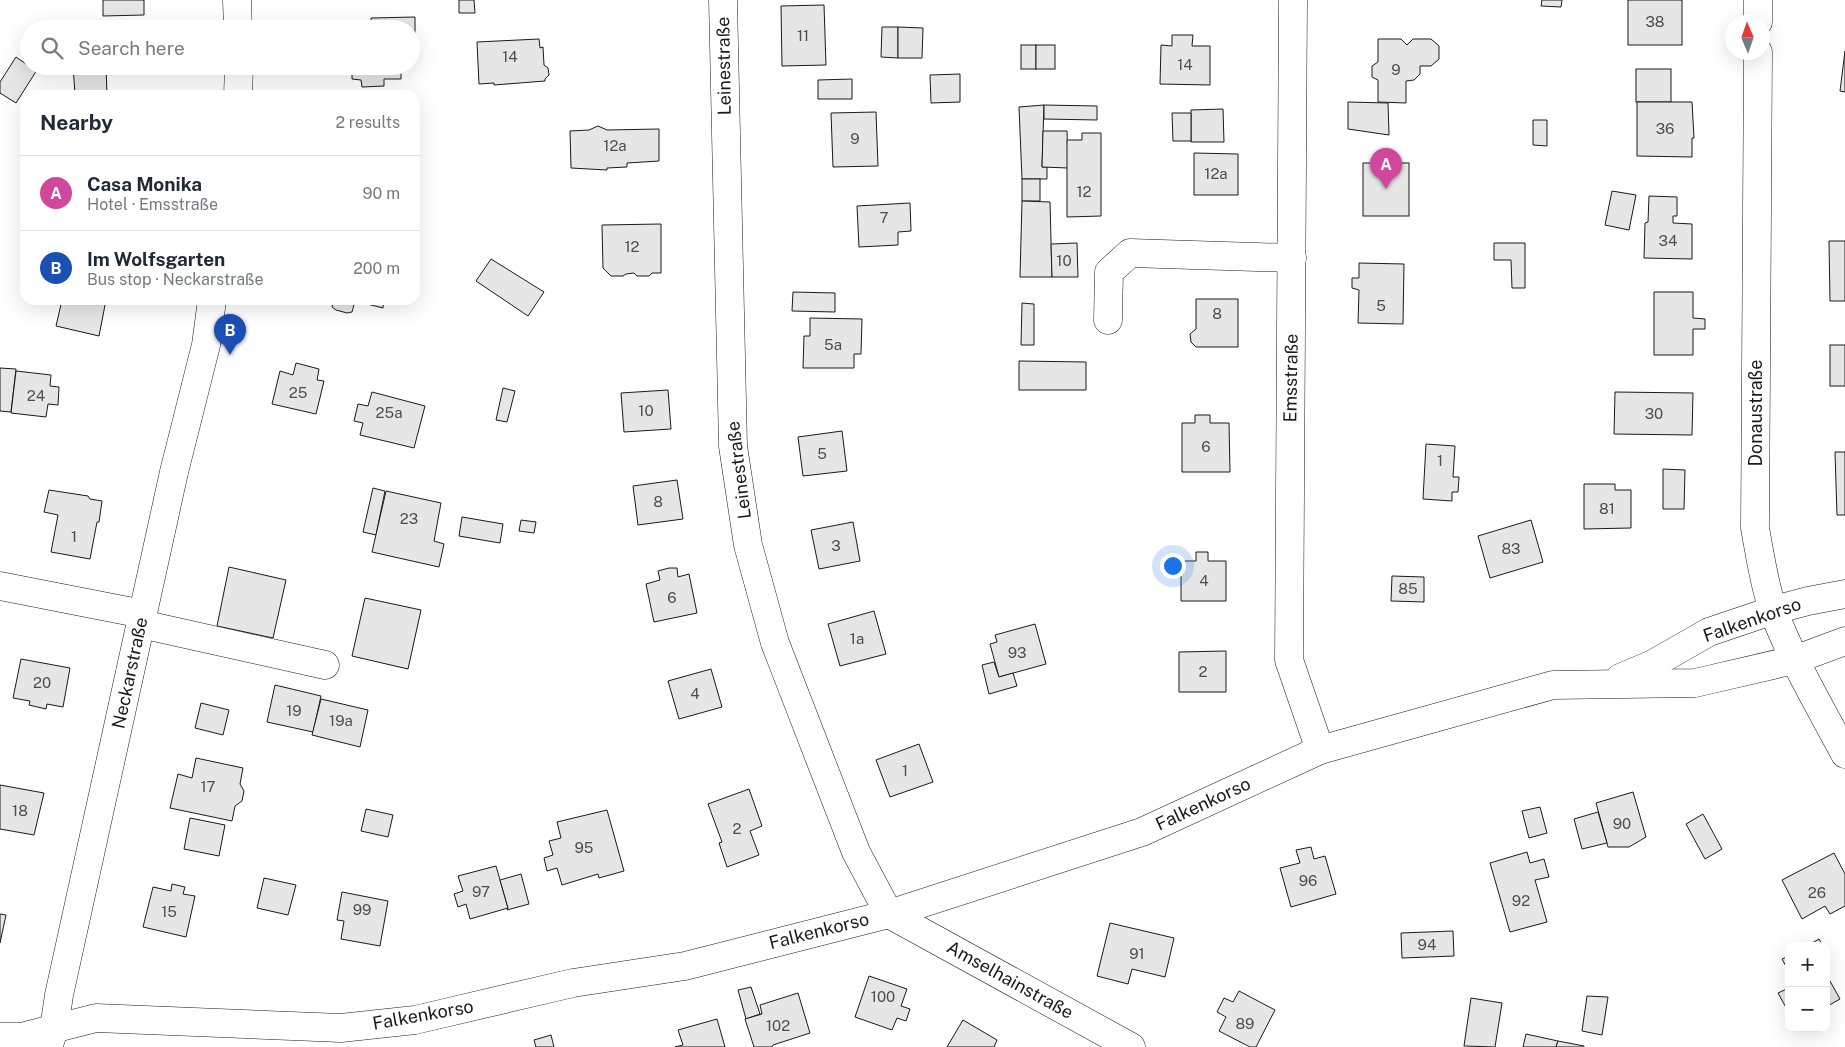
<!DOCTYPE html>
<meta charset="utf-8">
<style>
:root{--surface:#fff;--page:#f6f6f7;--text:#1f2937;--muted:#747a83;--line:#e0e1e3;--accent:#c62828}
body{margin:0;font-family:"Public Sans",sans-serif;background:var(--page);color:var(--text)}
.controls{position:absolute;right:15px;bottom:15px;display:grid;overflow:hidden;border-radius:10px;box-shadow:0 5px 20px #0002}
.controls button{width:45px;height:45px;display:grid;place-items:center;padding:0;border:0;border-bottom:1px solid var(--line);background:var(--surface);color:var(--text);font:25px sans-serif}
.compass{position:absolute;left:1725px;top:15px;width:45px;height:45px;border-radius:50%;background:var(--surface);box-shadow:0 5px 20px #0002;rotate:358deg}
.you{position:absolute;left:1172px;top:565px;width:18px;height:18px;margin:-12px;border:4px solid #fff;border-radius:50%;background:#1a73e8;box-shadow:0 0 0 8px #1a73e833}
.badge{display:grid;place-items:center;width:32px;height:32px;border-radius:50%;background:var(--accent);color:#fff;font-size:16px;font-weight:700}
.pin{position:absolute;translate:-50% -41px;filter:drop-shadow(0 1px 2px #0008)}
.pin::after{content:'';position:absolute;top:26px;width:18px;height:15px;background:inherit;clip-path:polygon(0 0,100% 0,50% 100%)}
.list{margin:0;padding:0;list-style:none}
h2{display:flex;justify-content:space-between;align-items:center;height:65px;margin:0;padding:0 20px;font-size:21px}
h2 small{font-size:16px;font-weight:400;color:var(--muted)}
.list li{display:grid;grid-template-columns:32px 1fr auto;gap:15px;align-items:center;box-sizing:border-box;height:75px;padding:0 20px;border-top:1px solid var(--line)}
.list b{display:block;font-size:19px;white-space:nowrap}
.list p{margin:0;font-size:16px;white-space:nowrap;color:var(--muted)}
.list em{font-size:16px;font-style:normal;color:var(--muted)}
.icon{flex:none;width:28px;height:28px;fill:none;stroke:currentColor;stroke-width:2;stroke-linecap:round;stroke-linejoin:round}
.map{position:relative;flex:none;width:1845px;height:1047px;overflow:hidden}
.search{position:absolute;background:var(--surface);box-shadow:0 5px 20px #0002;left:20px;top:20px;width:400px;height:55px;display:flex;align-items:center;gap:12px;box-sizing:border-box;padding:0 18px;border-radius:28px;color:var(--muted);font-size:19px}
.panel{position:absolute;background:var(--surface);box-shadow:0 5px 20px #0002;left:20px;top:90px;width:400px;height:215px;border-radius:15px}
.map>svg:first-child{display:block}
.building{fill:#e6e6e6;stroke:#1a1a1a}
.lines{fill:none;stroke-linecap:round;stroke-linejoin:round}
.minor-casing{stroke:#1a1a1a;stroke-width:29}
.minor{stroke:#fff;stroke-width:28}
.labels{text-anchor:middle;stroke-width:4;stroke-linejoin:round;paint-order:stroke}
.number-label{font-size:15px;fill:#4d4d4d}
.street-label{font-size:18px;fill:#1a1a1a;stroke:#fff}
</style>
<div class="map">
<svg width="1845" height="1047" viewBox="0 0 1845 1047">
<rect width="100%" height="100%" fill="#fff"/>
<g class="building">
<path d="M103,0H144V15L103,16Z"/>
<path d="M459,0H474L475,13H459Z"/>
<path d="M1542,0H1562L1561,7L1541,6Z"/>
<rect x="1628" y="0" width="54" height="45"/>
<path d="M824,5L826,65L782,66L781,6Z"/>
<path d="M415,17V34H411V29H372L371,18Z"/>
<path d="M882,27H898V58L881,57Z"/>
<path d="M898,27L923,28L922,58H898Z"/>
<path d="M1172,35H1193L1192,46H1210V85L1160,84L1161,45L1172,46Z"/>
<path d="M539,39L540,48L543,47L544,65L548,68L549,75L545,79V81L494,85V83L479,84L477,42Z"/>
<path d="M1378,39H1401L1407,45L1413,39H1431L1439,46V59L1431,66H1420V74L1414,80L1406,81V103L1378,102V80L1372,77V66L1378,62Z"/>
<rect x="1021" y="45" width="15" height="24"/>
<rect x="1036" y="45" width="19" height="24"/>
<path d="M1845,51V92L1840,91Z"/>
<path d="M16,57L29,66L37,70L16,103L0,93V82Z"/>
<path d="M73,66H106L107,95H63L75,94Z"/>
<path d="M352,66H401V79H384V86L362,87L361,80L352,79Z"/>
<rect x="1636" y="69" width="35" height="33"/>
<path d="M960,74V102L931,103L930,75Z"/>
<path d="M852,79V99H818V80Z"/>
<path d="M1348,102L1388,103L1389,135L1348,129Z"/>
<path d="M1637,102H1692L1694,138H1692V157L1637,156Z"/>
<path d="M1044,105L1042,167H1047V179H1022L1019,107Z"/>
<path d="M1044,105L1097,106V120L1044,119Z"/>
<path d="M1223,109L1224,142H1191V110Z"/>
<path d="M876,112L878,166L833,167L831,113Z"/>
<path d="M1172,113H1191V141H1173Z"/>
<path d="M1533,120H1547V146L1533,145Z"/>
<path d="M598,126L607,130L659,129V161L627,163V167L607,168V170L571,168L570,131L589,130Z"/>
<path d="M1043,131H1067L1068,168L1042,167Z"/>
<path d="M1082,133H1101V216L1067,217V140H1082Z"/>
<path d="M1194,153L1238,154V195H1194Z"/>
<rect x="1363" y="163" width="46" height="53"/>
<rect x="1022" y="179" width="18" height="22"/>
<path d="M1612,191L1636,195L1629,230L1605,225Z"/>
<path d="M1649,196L1677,197V216H1673V223L1692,224V259L1644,258L1645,223L1648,222Z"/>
<path d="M1022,201L1050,202L1052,277H1020Z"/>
<path d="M910,203L911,231L898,232V245L859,247L857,206Z"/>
<path d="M661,224V273H652L649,276H637L634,273L626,274L623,276H611L603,268L602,225Z"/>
<path d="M1829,241H1845V301H1830Z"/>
<path d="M1077,243L1078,277H1052L1051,244Z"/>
<path d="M1494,243H1525V288H1512L1511,260H1494Z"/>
<path d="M491,259L544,292L528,316L476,281Z"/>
<path d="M1359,263L1404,264L1403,324L1358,323L1359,290L1352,288V278H1359Z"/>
<path d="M793,292L835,293V312L792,311Z"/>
<path d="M1654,292H1693V318L1705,319V329H1693V355H1654Z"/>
<path d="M1196,299H1238V347H1196L1191,342L1190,334L1196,329Z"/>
<path d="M62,300H106L99,336L56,326Z"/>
<path d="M333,300H384L383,308L355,301L352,312L347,313L336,310L332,307Z"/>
<path d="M1022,303L1034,304V345H1021Z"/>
<path d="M810,318L862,319L861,354H854V368H803L804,336H810Z"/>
<rect x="1830" y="345" width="15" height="41"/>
<path d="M1019,361L1086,362V390H1019Z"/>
<path d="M296,363L319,369L317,380L324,381L316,414L272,404L280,371L293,375Z"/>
<path d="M0,368L16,369L11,412L0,411Z"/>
<path d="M16,371L51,375L50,386L59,387L58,405L48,404L46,417L11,413Z"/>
<path d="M503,388L515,391L507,422L496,420Z"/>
<path d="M668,390L671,429L624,432L621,393Z"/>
<path d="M372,392L425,406L414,448L360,435L363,423L354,421L358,404L368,406Z"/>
<path d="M1615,392L1693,393L1692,435L1614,434Z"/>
<path d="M1195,415H1210V423H1229L1230,472H1182V423H1195Z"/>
<path d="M842,431L847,471L803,476L798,437Z"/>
<path d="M1426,444L1455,446L1453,477H1459L1458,492H1452V501L1423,499Z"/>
<path d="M1835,452H1845V515H1837Z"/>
<path d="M1663,469L1685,470L1684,509H1663Z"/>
<path d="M677,480L683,519L638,525L633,486Z"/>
<path d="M1584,484H1615V490H1631V528L1584,529Z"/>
<path d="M373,488L385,491L376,535L363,532Z"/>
<path d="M49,490L88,496L90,499L102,501L99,522H97L90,559L51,552L58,515L44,512Z"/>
<path d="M386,491L441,503L434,541L444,544L439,567L372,552Z"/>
<path d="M462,517L503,524L500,543L459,536Z"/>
<path d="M521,520L536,522L534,533L519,531Z"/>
<path d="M1531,520L1543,562L1490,578L1478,536Z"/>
<path d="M853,522L860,561L819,569L811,530Z"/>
<path d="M1196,552H1208V561H1226V601H1181V561H1196Z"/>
<path d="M229,567L286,580L273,638L217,626Z"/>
<path d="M669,568H677L678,577L689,574L697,613L654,622L646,584L660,580L658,571Z"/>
<path d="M1392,576L1424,577V602L1391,601Z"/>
<path d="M365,598L421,610L408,669L352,656Z"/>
<path d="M874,611L886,654L840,666L828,624Z"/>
<path d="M1035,624L1046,664L999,677L990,644L997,642L995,635Z"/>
<path d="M1226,651V692H1179V652Z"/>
<path d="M21,659L70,668L63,707L47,704L46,709L29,705L30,701L13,698Z"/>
<path d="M994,662L999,677L1013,673L1017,686L989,694L982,665Z"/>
<path d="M711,669L722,707L679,719L668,681Z"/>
<path d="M275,685L321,696L313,732L267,722Z"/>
<path d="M321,699L368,710L360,747L312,735Z"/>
<path d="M201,703L229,710L223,735L195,728Z"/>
<path d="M919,744L933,782L890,797L876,760Z"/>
<path d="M196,758L243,768L240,784L244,791L242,801L235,806L232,821L170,808L178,774L192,778Z"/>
<path d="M0,785L44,793L34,835L0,829Z"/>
<path d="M749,789L762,826L750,831L759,855L727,867L719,843L722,842L708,804Z"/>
<path d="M1633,792L1646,837L1629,847H1608L1596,803Z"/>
<path d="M1540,807L1547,833L1529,838L1522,811Z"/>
<path d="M366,809L393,815L388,837L361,831Z"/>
<path d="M607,810L624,871L599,878L598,874L562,885L557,868L547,871L544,858L553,855L549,841L561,838L557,822Z"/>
<path d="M1598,812L1607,843L1582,849L1574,819Z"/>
<path d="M1703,814L1722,849L1705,859L1686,824Z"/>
<path d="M190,818L225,825L219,856L184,849Z"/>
<path d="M1311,847L1314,859L1325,856L1336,894L1291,907L1280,868L1300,863L1296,850Z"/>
<path d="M1527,852L1530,863L1544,859L1549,877L1535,880L1547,922L1510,932L1490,863Z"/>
<path d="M1834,853L1845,874V906L1830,914L1825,906L1802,919L1782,880Z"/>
<path d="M496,866L508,908L470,919L466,904L458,907L455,897L454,894L463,891L458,876Z"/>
<path d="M521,874L529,904L507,910L508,908L500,880Z"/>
<path d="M264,878L296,885L288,915L257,908Z"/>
<path d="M172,884L185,887L183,894L195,896L186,937L143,927L153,887L171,891Z"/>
<path d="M342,892L388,901L380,946L341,939L344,921L337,920Z"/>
<path d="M0,914L6,915L0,943Z"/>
<path d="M1110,923L1174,938L1165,977L1132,969L1128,984L1097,976Z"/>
<path d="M1453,931L1454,956L1402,958L1401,933Z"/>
<path d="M1819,939L1823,946H1807Z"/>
<path d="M1789,956V972L1782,959Z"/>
<path d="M1826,974L1840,999L1826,1007Z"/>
<path d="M869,976L907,989L901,1006L910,1009L906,1021L897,1018L892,1030L855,1017Z"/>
<path d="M751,987L760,1014L746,1019L738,990Z"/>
<path d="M1789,988V1013L1778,993Z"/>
<path d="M1239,991L1275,1010L1256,1047H1250L1219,1031L1226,1017L1217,1012L1224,998L1233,1002Z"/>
<path d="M798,993L810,1033L773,1045L772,1047H754L745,1019L762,1014L760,1005Z"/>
<path d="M1587,996L1608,997L1602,1035L1582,1031Z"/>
<path d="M1471,998L1502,1003L1495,1047L1464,1046Z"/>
<path d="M717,1019L725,1047H675L683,1045L678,1030Z"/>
<path d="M963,1020L997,1040L994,1047H947Z"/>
<path d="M1526,1034L1558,1041L1556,1047H1523Z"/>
<path d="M551,1035L554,1047H536L534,1040Z"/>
<path d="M1558,1041L1584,1046V1047H1556Z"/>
</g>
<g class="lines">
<defs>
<g id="minor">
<path d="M237,0L238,29"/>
<path d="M723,0L733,446L748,545L775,643L856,852L889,914L1131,1047"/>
<path d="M1293,0L1289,660L1320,750"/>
<path d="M1758,22V0"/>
<path d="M1758,52L1755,528C1760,555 1764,584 1773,610C1792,660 1820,707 1845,754"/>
<path d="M238,95L239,66"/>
<path d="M1108,320L1109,272L1130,253L1292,258"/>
<path d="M0,586L143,614"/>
<path d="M141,624L325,665"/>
<path d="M1620,678L1653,664L1709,632L1774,610L1808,601L1845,594"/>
<path d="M0,1037H21L96,1018L341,1028L415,1020L573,983L685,966L889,914L1142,832L1320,750L1553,685L1695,683L1794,660L1845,641"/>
<path d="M49,1045L54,1029L59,995L174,472L206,345L212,300"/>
</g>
</defs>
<use href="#minor" class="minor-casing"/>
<use href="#minor" class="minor"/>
</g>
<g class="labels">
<g class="number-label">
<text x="1655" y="27">38</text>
<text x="803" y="41">11</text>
<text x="510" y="62">14</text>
<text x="1185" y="70">14</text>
<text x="1396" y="75">9</text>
<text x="1665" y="134">36</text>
<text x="855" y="144">9</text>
<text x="615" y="151">12a</text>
<text x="1216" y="179">12a</text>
<text x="1084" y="197">12</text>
<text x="884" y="223">7</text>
<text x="1668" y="246">34</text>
<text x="632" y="252">12</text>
<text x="1064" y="266">10</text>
<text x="1381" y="311">5</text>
<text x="1217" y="319">8</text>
<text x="833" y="350">5a</text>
<text x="298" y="398">25</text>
<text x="36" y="401">24</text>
<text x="646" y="416">10</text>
<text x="389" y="418">25a</text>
<text x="1654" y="419">30</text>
<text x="1206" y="452">6</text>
<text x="822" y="459">5</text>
<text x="1440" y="466">1</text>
<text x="658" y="507">8</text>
<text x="1607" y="514">81</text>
<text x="409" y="524">23</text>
<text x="74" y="542">1</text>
<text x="836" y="551">3</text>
<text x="1511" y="554">83</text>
<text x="1204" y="586">4</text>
<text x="1408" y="594">85</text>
<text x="672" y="603">6</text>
<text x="857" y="644">1a</text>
<text x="1017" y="658">93</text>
<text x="1203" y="677">2</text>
<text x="42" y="688">20</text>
<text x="695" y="699">4</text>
<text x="294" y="716">19</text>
<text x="341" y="726">19a</text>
<text x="905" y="776">1</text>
<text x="208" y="792">17</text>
<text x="20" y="816">18</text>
<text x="1622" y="829">90</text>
<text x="737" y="834">2</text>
<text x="584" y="853">95</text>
<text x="1308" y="886">96</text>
<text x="481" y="897">97</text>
<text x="1817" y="898">26</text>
<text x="1521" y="906">92</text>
<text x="362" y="915">99</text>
<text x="169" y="917">15</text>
<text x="1427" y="950">94</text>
<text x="1137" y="959">91</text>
<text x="883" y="1002">100</text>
<text x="1245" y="1029">89</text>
<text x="778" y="1031">102</text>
</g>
<g class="street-label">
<text transform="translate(724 66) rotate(-91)" y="6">Leinestraße</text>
<text transform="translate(1291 378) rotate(-89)" y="6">Emsstraße</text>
<text transform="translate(1756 413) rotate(-90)" y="6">Donaustraße</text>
<text transform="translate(739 470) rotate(-97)" y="6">Leinestraße</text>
<text transform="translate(1752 620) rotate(-19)" y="6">Falkenkorso</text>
<text transform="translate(130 673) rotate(-78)" y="6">Neckarstraße</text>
<text transform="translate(1203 804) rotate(-25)" y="6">Falkenkorso</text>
<text transform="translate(819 931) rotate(-14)" y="6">Falkenkorso</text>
<text transform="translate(1010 980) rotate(29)" y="6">Amselhainstraße</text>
<text transform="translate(423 1015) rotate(-10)" y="6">Falkenkorso</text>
</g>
</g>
</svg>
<div class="controls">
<button>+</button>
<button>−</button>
</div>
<svg class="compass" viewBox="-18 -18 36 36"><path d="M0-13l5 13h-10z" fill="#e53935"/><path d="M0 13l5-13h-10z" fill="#747a83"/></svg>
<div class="you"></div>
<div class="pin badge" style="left:1386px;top:189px;background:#d1479c">A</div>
<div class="pin badge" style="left:230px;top:355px;background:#1a4fb4">B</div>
<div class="search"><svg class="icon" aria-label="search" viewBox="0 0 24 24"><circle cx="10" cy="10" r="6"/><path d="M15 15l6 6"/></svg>Search here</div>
<section class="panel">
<h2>Nearby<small>2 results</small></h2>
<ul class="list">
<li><span class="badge" style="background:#d1479c">A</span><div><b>Casa Monika</b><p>Hotel · Emsstraße</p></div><em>90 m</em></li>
<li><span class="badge" style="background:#1a4fb4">B</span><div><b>Im Wolfsgarten</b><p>Bus stop · Neckarstraße</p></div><em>200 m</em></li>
</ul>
</section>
</div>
